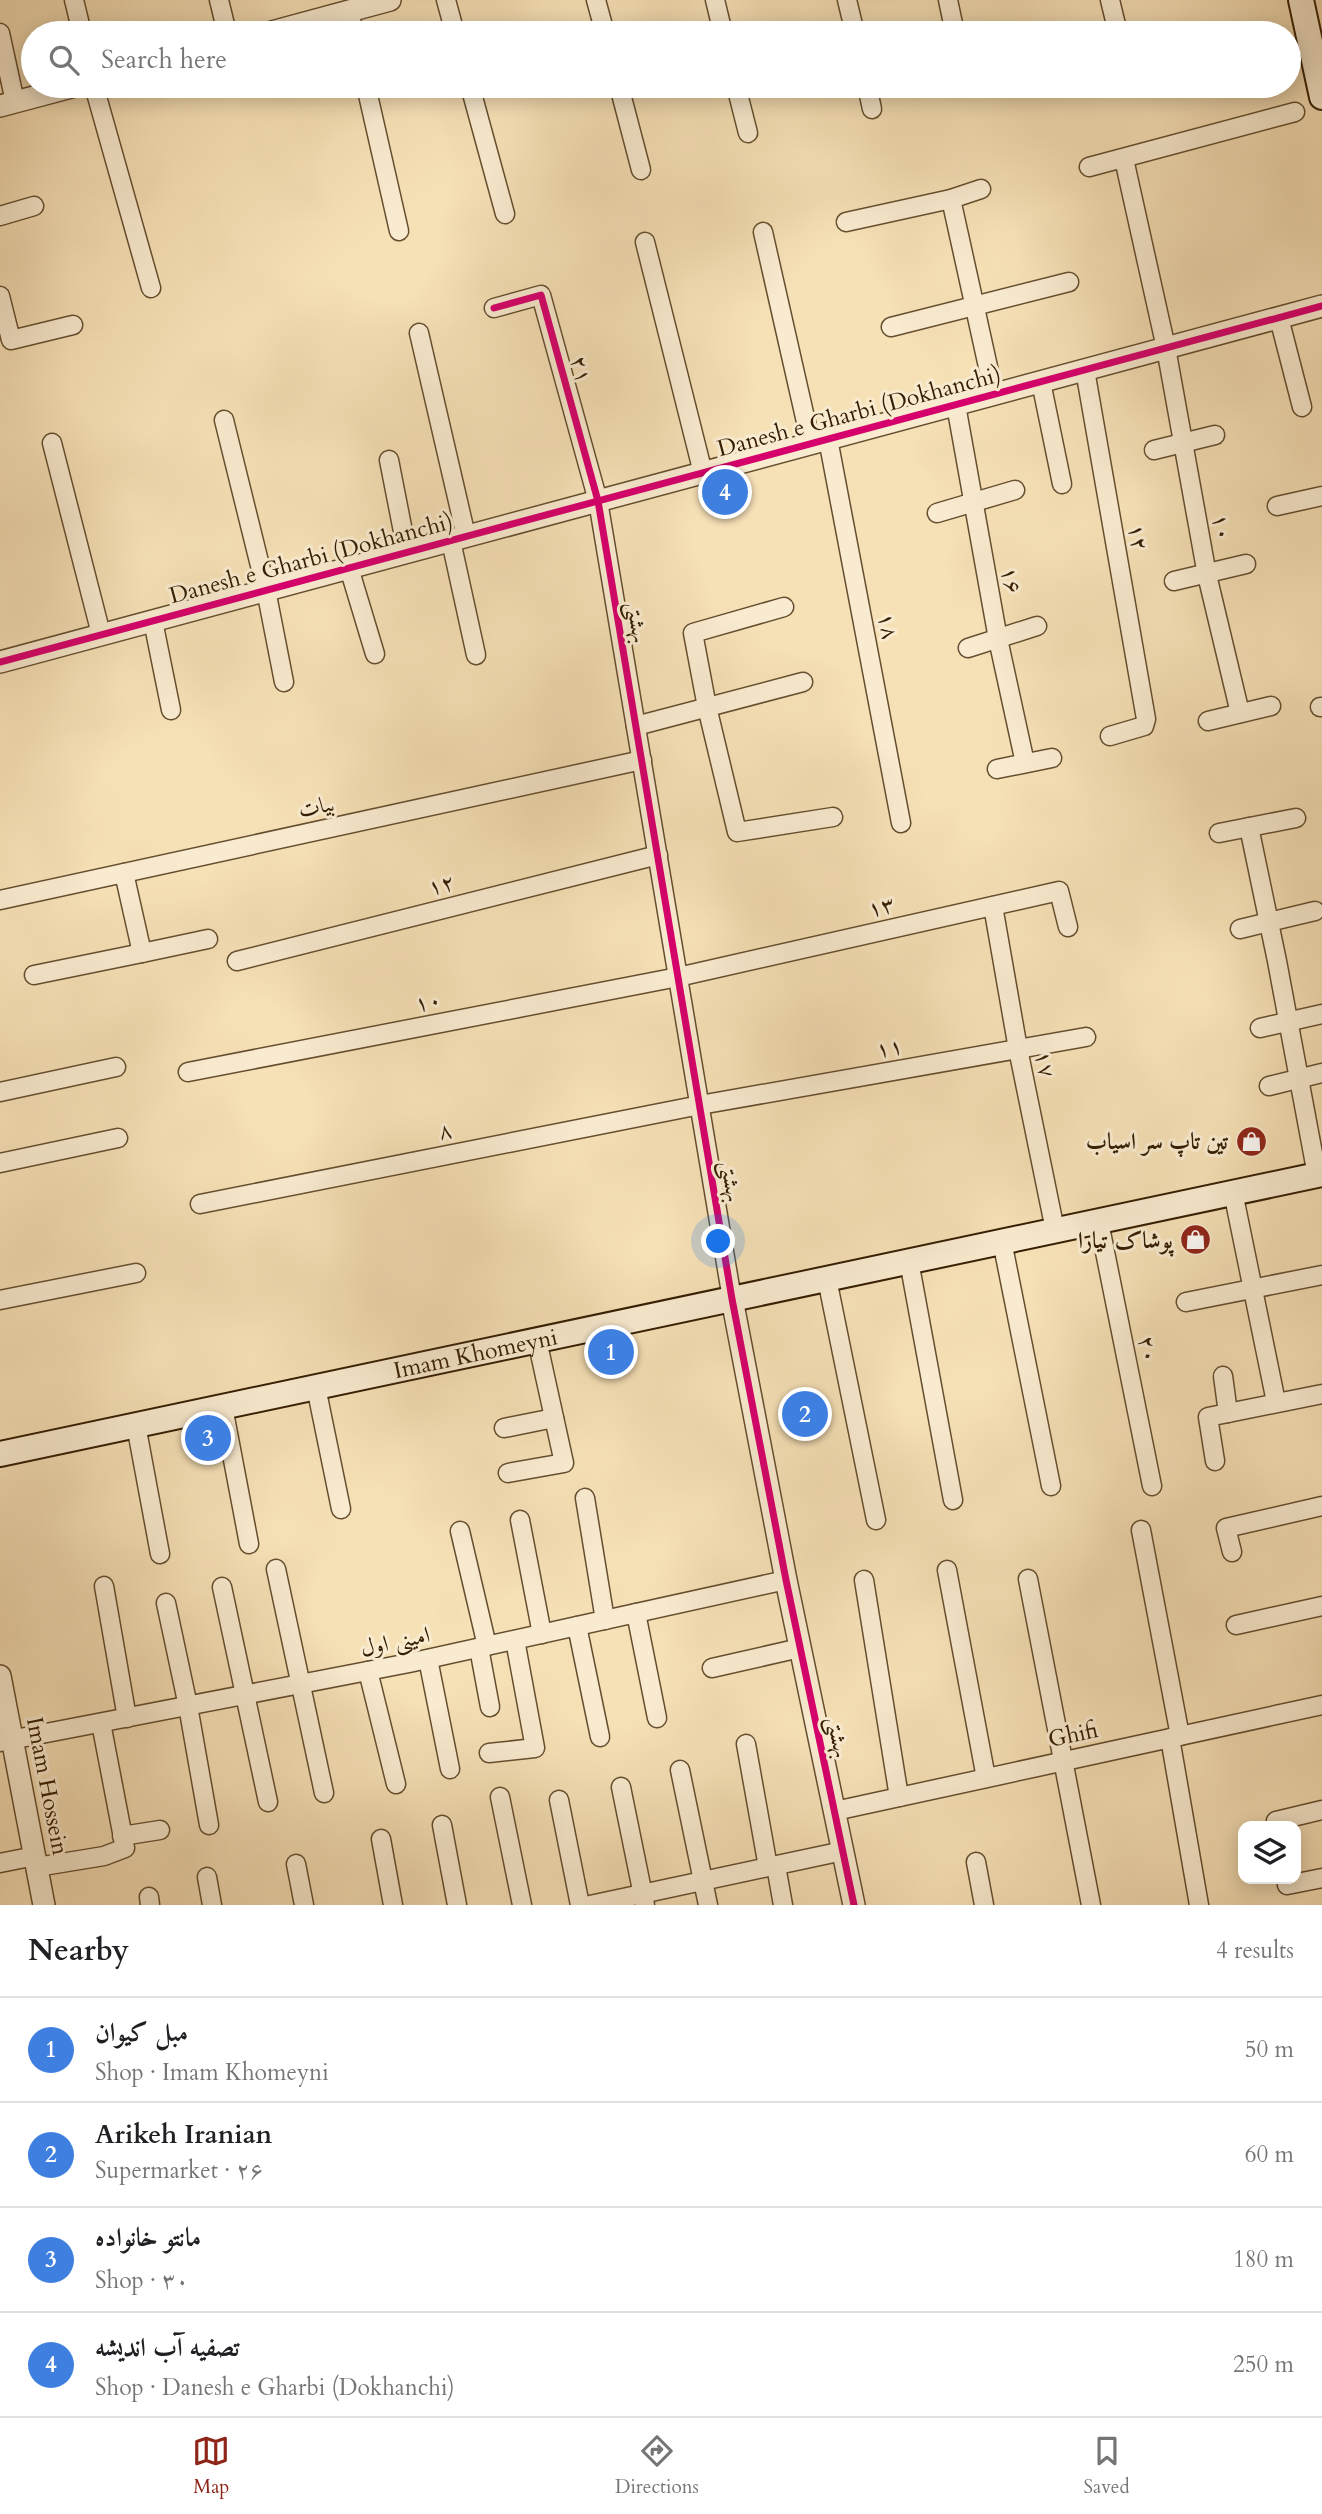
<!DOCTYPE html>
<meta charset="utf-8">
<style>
:root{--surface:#fff;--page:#f6f6f6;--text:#202124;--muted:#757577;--line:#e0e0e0;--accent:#8f2418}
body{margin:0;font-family:Cardo,Amiri,serif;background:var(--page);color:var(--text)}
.controls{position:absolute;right:21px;bottom:21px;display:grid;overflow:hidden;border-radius:14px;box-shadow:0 4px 18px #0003}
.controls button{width:63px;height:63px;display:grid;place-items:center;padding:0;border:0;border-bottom:2px solid var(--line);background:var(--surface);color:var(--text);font:35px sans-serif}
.you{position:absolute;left:719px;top:1242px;width:24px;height:24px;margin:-18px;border:5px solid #fff;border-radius:50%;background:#1a73e8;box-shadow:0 0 0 10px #1a73e833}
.badge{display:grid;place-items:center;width:46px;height:46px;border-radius:50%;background:var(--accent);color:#fff;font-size:23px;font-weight:700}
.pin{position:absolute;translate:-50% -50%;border:4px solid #fff;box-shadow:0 2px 7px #0006}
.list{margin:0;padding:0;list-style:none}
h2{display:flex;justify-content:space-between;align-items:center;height:91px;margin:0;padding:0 28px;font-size:30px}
h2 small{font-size:23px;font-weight:400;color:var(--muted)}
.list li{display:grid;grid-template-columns:46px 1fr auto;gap:21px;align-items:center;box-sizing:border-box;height:105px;padding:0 28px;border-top:2px solid var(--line)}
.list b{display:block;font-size:26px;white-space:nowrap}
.list p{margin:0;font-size:23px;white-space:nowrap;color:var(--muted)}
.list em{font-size:23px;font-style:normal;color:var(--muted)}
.icon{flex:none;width:38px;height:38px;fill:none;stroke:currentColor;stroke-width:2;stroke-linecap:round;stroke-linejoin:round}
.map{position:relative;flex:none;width:1322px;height:1905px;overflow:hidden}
.search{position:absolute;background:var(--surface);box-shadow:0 4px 18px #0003;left:21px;right:21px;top:21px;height:77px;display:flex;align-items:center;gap:18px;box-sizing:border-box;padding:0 24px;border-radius:38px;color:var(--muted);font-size:26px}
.sheet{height:511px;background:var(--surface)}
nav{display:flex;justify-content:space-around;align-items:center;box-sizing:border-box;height:98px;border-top:2px solid var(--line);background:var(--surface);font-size:19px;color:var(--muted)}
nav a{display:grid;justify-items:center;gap:4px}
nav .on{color:var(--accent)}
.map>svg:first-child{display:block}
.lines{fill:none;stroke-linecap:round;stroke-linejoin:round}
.minor-casing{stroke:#654e2f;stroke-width:21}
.tertiary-casing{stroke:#654e2f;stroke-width:24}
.secondary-casing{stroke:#351d02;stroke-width:28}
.minor{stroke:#f9ebd0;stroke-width:18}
.tertiary{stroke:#f9ebd0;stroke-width:21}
.secondary{stroke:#f9ebd0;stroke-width:24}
.cycleway-casing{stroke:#f9ebd0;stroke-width:11}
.cycleway{stroke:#d6006c;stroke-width:7}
.labels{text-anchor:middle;stroke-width:6;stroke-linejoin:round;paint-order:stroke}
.street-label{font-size:23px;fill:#351d02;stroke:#f9ebd0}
.poi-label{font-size:23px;font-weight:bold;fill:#351d02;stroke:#f9ebd0;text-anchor:end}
</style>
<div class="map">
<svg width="1322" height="1905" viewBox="0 0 1322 1905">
<rect width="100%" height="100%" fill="#f6e0b6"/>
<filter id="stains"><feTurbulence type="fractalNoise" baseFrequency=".00286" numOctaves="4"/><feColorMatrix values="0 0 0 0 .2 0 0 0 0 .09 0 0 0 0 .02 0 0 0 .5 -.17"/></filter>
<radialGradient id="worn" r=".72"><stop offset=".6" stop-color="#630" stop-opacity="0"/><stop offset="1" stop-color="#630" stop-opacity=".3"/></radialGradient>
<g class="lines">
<defs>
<g id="minor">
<path d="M74,0L82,33"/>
<path d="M219,0L227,33"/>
<path d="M446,0L455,33"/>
<path d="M596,0L605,33"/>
<path d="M715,0L723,33"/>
<path d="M847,0L855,33"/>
<path d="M948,0L955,33"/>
<path d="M1110,0L1118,33"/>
<path d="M349,11L354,33"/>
<path d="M0,33L15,102"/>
<path d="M94,86L151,288"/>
<path d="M366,86L399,231"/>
<path d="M470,86L505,214"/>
<path d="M619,86L641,170"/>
<path d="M736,86L748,133"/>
<path d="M867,86L872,109"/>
<path d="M1124,159L1166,348L1207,575L1240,713"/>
<path d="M1089,167L1295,112"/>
<path d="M981,189L951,199L994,394"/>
<path d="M0,216L34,206"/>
<path d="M846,222L951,199"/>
<path d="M763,232L811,444"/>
<path d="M645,242L703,473"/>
<path d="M0,296L11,340L73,325"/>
<path d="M494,308L541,295L598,501L732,1299"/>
<path d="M1279,318L1302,407"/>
<path d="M891,327L1069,282"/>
<path d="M419,333L466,536"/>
<path d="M1085,370L1146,719L1144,726L1110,736"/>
<path d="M1041,382L1062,484"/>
<path d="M956,405L998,639L1025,763"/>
<path d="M224,420L266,590L284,682"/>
<path d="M828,439L901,823"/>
<path d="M52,443L101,634"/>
<path d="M1154,450L1215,435"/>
<path d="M389,460L407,552"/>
<path d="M1277,506L1322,496"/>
<path d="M937,513L1015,490"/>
<path d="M451,541L476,655"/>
<path d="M349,568L375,654"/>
<path d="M1174,581L1246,564"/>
<path d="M784,607L693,633L707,707L737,832L833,817"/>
<path d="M153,621L171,710"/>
<path d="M968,648L1037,626"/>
<path d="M1320,707H1322"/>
<path d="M1208,721L1271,706"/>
<path d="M636,726L803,682"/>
<path d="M997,769L1052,758"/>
<path d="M1249,827L1277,961L1317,1175"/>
<path d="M1219,833L1296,818"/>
<path d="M124,873L142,953L208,939"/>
<path d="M0,900L642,760"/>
<path d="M993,906L1018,1049L1055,1230"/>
<path d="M1240,929L1315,911"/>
<path d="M237,961L658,855"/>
<path d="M34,975L142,953"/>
<path d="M1260,1028L1322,1014"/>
<path d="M188,1072L678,977L1059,891L1068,927"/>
<path d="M1269,1086L1322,1073"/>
<path d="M0,1092L116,1067"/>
<path d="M0,1163L118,1138"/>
<path d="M1233,1192L1276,1402"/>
<path d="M200,1204L700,1105L1086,1037"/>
<path d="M1099,1222L1152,1486"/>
<path d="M1002,1241L1051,1486"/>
<path d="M909,1261L953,1500"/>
<path d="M827,1279L876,1520"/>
<path d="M0,1300L136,1273"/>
<path d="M1186,1302L1322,1275"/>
<path d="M1223,1376L1228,1413"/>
<path d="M316,1387L341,1509"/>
<path d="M223,1407L249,1544"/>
<path d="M136,1425L160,1554"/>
<path d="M504,1428L554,1418"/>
<path d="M1215,1461L1208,1417L1322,1394"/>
<path d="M508,1473L564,1463L537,1340"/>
<path d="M585,1498L605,1620"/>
<path d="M520,1520L542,1634"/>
<path d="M1141,1530L1180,1736"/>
<path d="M460,1531L487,1646"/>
<path d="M1232,1552L1226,1528L1322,1506"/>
<path d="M276,1569L324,1793"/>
<path d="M947,1570L986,1778"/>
<path d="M1028,1579L1091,1905"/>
<path d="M864,1580L899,1797"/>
<path d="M104,1586L127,1718"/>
<path d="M222,1587L268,1802"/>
<path d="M166,1603L188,1706L209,1825"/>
<path d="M636,1613L657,1718"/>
<path d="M1236,1625L1322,1606"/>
<path d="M577,1626L600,1737"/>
<path d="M479,1648L490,1707"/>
<path d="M428,1659L450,1769"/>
<path d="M712,1668L800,1648"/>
<path d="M368,1671L396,1784"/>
<path d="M1170,1738L1199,1905"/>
<path d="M0,1742L409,1663L786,1580"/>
<path d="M746,1744L768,1867"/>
<path d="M489,1753L535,1748L515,1640"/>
<path d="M680,1770L708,1905"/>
<path d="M621,1787L645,1905"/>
<path d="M500,1797L522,1905"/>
<path d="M559,1800L580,1905"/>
<path d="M835,1811L1322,1705"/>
<path d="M1276,1821L1322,1810"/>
<path d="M442,1825L457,1905"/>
<path d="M122,1836L160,1830"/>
<path d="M381,1839L393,1905"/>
<path d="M976,1862L984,1905"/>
<path d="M0,1863L35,1856"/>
<path d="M296,1864L304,1905"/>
<path d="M776,1866L783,1905"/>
<path d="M37,1867L104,1856L125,1848L101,1723"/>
<path d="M207,1877L212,1905"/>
<path d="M1287,1885L1322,1878"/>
<path d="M149,1897L150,1905"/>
<path d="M590,1905L843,1851"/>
</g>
<g id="tertiary">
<path d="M268,33L390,0"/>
<path d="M0,106L75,86"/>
<path d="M0,662L1322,306"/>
<path d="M732,1299L786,1580L854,1905"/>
<path d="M0,1676L44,1905"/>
</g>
<g id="secondary">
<path d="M1301,0L1322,97"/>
<path id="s1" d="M0,1454L1322,1174"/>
</g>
</defs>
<use href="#minor" class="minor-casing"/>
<use href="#tertiary" class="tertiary-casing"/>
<use href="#secondary" class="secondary-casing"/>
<use href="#minor" class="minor"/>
<use href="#tertiary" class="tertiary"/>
<use href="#secondary" class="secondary"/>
<defs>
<g id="cycleway">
<path d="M494,308L541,295L598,501L732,1299L786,1580L854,1905"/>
<path d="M0,662L1322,306"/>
</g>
</defs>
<use href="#cycleway" class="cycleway-casing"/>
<use href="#cycleway" class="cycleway"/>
</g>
<defs>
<symbol id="shop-disc" viewBox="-11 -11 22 22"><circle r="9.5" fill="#8f2418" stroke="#f9ebd0"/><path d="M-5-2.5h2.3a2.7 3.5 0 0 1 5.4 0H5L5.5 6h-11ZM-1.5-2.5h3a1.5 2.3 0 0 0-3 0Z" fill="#fff"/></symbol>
</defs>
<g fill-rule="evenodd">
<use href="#shop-disc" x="1234" y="1124" width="35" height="35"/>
<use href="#shop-disc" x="1178" y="1222" width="35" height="35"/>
</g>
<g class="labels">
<g class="street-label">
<text transform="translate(582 369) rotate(75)" y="8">۲۱</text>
<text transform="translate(859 411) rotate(-15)" y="8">Danesh e Gharbi (Dokhanchi)</text>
<text transform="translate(1223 527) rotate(79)" y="8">۱۰</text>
<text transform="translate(1139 537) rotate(80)" y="8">۱۲</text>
<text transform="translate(311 558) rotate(-15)" y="8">Danesh e Gharbi (Dokhanchi)</text>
<text transform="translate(1012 580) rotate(79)" y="8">۱۶</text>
<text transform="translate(638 622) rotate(80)" y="8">بهشتی</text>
<text transform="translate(889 626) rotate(79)" y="8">۱۸</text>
<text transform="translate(316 806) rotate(-12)" y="8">بیات</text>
<text transform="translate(441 884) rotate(-14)" y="8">۱۲</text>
<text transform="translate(881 906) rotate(-13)" y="8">۱۳</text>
<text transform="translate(428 1001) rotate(-11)" y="8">۱۰</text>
<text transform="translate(889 1047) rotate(-10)" y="8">۱۱</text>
<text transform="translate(1046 1064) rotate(79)" y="8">۱۷</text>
<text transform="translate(445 1130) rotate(-11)" y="8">۸</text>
<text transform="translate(732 1181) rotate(80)" y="8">بهشتی</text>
<text transform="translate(1149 1349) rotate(79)" y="8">۲۰</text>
<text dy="8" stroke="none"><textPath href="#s1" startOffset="486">Imam Khomeyni</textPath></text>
<text transform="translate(395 1641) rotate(-12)" y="8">امینی اول</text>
<text transform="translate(1073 1734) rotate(-12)" y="8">Ghifi</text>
<text transform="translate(839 1737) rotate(78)" y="8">بهشتی</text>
<text transform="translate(48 1786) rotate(79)" y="8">Imam Hossein</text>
</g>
<g class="poi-label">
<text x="1228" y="1149">تین تاپ سر اسیاب</text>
<text x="1173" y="1248">پوشاک تیارا</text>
</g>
</g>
<rect width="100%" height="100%" filter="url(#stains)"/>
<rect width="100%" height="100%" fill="url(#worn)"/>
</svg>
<div class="controls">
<button><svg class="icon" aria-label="layers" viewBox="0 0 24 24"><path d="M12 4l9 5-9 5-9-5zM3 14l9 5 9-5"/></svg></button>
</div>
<div class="you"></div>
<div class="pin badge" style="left:611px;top:1352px;background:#3f7fe0">1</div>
<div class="pin badge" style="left:805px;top:1414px;background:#3f7fe0">2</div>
<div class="pin badge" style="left:208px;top:1438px;background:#3f7fe0">3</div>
<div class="pin badge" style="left:725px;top:492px;background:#3f7fe0">4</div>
<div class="search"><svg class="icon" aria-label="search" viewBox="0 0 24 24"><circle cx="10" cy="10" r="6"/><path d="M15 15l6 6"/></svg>Search here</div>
</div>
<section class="sheet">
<h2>Nearby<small>4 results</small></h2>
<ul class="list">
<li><span class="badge" style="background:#3f7fe0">1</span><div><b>مبل کیوان</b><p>Shop · Imam Khomeyni</p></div><em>50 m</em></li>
<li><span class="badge" style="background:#3f7fe0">2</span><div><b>Arikeh Iranian</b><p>Supermarket · ۲۶</p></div><em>60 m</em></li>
<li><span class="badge" style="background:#3f7fe0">3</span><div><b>مانتو خانواده</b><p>Shop · ۳۰</p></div><em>180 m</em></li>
<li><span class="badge" style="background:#3f7fe0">4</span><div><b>تصفیه آب اندیشه</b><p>Shop · Danesh e Gharbi (Dokhanchi)</p></div><em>250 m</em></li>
</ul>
</section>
<nav>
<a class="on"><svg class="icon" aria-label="map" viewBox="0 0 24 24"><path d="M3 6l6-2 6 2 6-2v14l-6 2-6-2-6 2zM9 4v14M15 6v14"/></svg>Map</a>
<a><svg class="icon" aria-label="directions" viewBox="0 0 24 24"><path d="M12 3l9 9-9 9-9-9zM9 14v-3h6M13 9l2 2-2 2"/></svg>Directions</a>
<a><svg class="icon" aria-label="saved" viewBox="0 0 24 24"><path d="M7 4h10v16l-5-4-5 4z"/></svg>Saved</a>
</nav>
